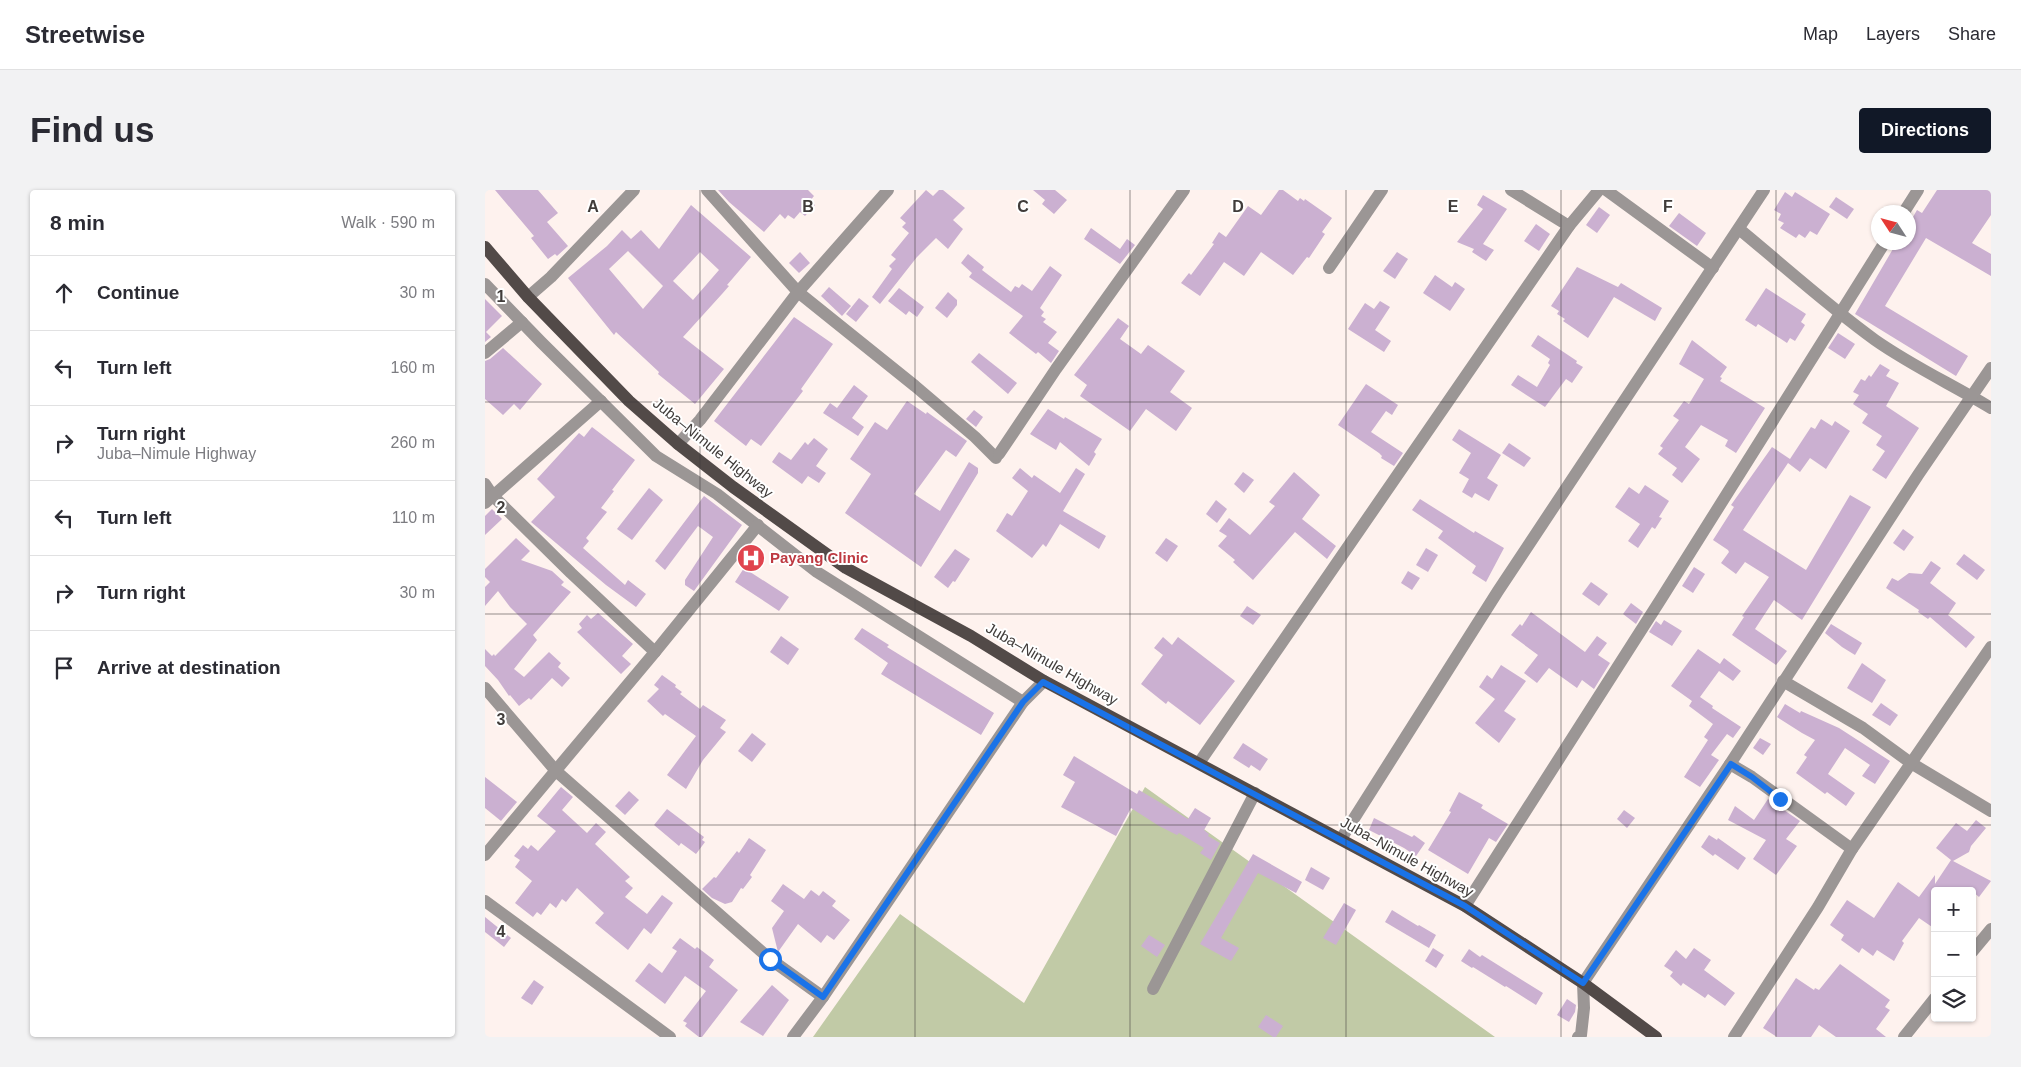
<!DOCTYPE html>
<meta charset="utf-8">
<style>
:root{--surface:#fff;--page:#f2f2f3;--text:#2b2b33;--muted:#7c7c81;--line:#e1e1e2;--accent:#111827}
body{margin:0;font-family:Helvetica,sans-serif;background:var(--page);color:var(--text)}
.controls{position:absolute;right:15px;bottom:15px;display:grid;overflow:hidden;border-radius:5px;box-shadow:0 1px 4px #0004}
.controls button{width:45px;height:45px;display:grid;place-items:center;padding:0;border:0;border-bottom:1px solid var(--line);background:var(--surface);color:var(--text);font:25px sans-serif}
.compass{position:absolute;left:1386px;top:15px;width:45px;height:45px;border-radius:50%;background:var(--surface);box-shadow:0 1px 4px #0004;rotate:306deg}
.stop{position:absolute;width:15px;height:15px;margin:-11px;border:4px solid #1a73e8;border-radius:50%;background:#fff}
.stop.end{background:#1a73e8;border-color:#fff;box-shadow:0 1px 5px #0008}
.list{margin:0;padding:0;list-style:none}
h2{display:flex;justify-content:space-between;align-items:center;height:65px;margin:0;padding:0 20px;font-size:21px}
h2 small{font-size:16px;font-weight:400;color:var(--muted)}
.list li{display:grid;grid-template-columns:32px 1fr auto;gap:15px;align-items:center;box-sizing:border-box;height:75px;padding:0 20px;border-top:1px solid var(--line)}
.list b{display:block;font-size:19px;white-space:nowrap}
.list p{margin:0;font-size:16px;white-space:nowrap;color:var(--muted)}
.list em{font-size:16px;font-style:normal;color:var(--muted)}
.icon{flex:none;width:28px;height:28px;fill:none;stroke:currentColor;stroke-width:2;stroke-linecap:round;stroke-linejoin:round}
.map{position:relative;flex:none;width:1506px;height:847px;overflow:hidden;border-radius:5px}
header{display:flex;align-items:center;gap:30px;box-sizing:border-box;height:70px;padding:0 25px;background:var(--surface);border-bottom:1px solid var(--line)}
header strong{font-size:24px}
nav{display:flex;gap:28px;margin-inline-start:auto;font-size:18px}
.intro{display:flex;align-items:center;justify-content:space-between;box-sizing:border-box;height:120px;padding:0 30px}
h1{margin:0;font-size:35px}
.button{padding:12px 22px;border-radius:5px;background:var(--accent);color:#fff;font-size:18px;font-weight:700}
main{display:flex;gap:30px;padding:0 30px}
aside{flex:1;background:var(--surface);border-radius:5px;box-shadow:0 1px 4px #0004}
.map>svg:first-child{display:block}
.green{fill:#c1caa6}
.building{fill:#cbb0d1;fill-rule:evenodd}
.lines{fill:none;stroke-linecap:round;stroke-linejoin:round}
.minor{stroke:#9b9695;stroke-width:12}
.major{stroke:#524a48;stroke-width:12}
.route{stroke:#1a73e8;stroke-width:6}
.grid{fill:none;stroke:#403c3a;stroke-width:1;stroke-opacity:0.55}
.labels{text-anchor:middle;stroke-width:4;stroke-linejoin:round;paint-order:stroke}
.street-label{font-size:15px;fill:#403c3a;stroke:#fff}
.health-label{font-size:15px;font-weight:bold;fill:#be3a42;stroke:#fff;text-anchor:start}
.grid-label{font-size:16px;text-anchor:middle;font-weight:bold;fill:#403c3a;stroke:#fff;stroke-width:4;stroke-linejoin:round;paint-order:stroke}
</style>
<header>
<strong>Streetwise</strong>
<nav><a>Map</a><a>Layers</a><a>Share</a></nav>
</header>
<div class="intro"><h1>Find us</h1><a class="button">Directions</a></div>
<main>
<aside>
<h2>8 min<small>Walk · 590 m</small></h2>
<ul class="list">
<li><svg class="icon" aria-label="ahead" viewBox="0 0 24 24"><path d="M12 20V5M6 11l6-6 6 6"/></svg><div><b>Continue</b></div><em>30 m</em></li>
<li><svg class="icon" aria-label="left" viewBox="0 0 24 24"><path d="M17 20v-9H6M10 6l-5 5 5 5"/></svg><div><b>Turn left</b></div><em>160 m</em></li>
<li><svg class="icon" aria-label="right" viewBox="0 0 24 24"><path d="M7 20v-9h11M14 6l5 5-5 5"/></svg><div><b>Turn right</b><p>Juba–Nimule Highway</p></div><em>260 m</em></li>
<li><svg class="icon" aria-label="left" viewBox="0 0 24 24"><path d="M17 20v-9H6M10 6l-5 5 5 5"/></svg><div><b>Turn left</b></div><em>110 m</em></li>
<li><svg class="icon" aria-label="right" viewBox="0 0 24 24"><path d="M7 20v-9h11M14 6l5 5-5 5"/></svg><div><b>Turn right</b></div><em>30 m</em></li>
<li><svg class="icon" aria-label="arrive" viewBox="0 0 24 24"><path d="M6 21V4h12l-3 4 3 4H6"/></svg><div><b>Arrive at destination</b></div></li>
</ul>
</aside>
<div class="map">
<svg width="1506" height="847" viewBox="0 0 1506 847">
<rect width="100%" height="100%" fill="#fef2ee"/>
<path class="green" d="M660,597L1010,847H328L415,724L539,813Z"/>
<g class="building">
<path d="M10,0H53L73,23L62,32L83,56L72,66L70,64L63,69L46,48L49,46Z"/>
<path d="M233,0H323L329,6L325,11L330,15L320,26L315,22L309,29L303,25L300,29L295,24L279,42L244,12Z"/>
<path d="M441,0L448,6L454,0H458L480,18L468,30L478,39L463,59L451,48L432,67L395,114L387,107L407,79L404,76L411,69L406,65L424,43L417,37L421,33L415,28Z"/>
<path d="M548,0H570L582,10L569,24L557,14L560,10Z"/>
<path d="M794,0H798L813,11L815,8L819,11L820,9L847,28L837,42L840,44L824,68L822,67L808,85L776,62L759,86L739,72L715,106L696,93L704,83L706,85L729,54L727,53L734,42L741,47L763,16L776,25Z"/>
<path d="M1452,0H1506V25L1487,53L1506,64V86L1441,48L1400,116L1483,166L1471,186L1370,124L1412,52H1424V34L1432,20L1437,23Z"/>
<path d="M1300,2L1307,7L1310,2L1345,24L1332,45L1325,41L1320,48L1314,44L1311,48L1295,38L1299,33L1293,30L1296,24L1289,20Z"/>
<path d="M998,5L1022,19L998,54L1009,60L1001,71L987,62L989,59L972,52L998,19L992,15Z"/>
<path d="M1351,7L1369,19L1362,29L1344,17Z"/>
<path d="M206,15L266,67L242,95L244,96L237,104L198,147L239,179L210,214L173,184L174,182L131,142L129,145L83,88L122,56L137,40L146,49L156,40L174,59ZM143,61L178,96L158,119L124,79ZM215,62L234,80L208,110L188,91Z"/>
<path d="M1114,17L1125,25L1112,43L1101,35Z"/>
<path d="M1194,23L1221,43L1212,56L1184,36Z"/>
<path d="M1051,34L1065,44L1054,61L1039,51Z"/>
<path d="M606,38L635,59L642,49L650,55L635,74L599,49Z"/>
<path d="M315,62L325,73L314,83L304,73Z"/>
<path d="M912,62L923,69L910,89L898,81Z"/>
<path d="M483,64L499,77L497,80L526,102L530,96L534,98L537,94L547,101L565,76L577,85L555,118L559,122L556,126L561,129L558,132L572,142L563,153L574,161L566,173L553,162L551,164L524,143L538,126L484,87L487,83L476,73Z"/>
<path d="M1092,77L1133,97L1136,93L1177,118L1170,131L1129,107L1103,148L1078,131L1080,129L1072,124L1074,121L1066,116Z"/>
<path d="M950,85L967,97L970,92L980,99L965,121L938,103Z"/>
<path d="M344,97L366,116L357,126L336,106Z"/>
<path d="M414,98L439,117L432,127L424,121L421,125L403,111Z"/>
<path d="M1281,98L1321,124L1316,132L1320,135L1310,151L1305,148L1302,153L1273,134L1271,137L1260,130Z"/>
<path d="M463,102L472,110V115L462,128L450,118Z"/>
<path d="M374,108L384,116L371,132L361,124Z"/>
<path d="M0,109L17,126L1,142L6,147L0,152Z"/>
<path d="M895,111L905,117L890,140L906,151L899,162L863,139L880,113L889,119Z"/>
<path d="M309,127L348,154L316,199L318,201L276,256L266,249L261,256L229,231Z"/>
<path d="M633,128L644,136L635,149L656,164L663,155L700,181L685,202L707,218L691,241L661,219L645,241L595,206L602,195L589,185Z"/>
<path d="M1353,143L1370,154L1360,169L1343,158Z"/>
<path d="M1053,145L1092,171L1091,173L1098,177L1087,193L1081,189L1060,217L1026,195L1033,185L1052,197L1065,175L1063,173L1065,169L1046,156Z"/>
<path d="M1207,150L1242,177L1235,187L1237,188L1235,191L1280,218L1251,263L1240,256L1243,250L1216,235L1200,257L1215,269L1197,293L1187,285L1192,278L1173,264L1178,258L1175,256L1194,230L1188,226L1199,211L1204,214L1219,189L1194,174Z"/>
<path d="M18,158L57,194L35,220L29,214L18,225L0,209V171L5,169Z"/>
<path d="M494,163L532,193L523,204L486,172Z"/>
<path d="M1395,174L1405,180L1401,186L1414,193L1401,216L1434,238L1401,289L1387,280L1400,261L1391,255L1397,246L1377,233L1383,224L1368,214L1374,205L1368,202L1376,189L1380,191L1384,185L1386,187Z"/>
<path d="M881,194L913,215L907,225L901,221L886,242L918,263L909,276L896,268L897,266L894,263L853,235Z"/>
<path d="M369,195L383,206L367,228L379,237L373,246L338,223L345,213L352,218Z"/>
<path d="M422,211L441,224L442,222L482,251L471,267L461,260L429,304L455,321L484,272L493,278V283L436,377L360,323L386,284L365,269L390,232L402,240Z"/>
<path d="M563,219L579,229L580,227L617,249L609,262L611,264L604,276L575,252L571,260L545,244Z"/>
<path d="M489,220L498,227L491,237L481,229Z"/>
<path d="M1336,229L1347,236L1350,231L1365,241L1341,279L1325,268L1315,282L1303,273L1258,340L1321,380L1365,305L1386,317L1317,430L1289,410L1270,439L1302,461L1291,475L1247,445L1259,427L1257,426L1284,387L1260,372L1251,384L1236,373L1244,362L1243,360L1228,350L1249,317L1246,315L1287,257L1305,269L1326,237L1330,239Z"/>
<path d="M107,237L150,270L127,300L129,301L116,318L122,322L101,348L104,351L98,358L140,395L143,390L161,404L151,417L121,395L46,332L70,307L52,289L94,243L99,247Z"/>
<path d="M974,239L1016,265L1002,288L1013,295L1004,311L990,303L987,308L977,302L984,289L974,283L986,263L967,250Z"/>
<path d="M329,248L343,259L331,276L341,283L334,293L323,286L317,294L287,272L294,262L306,270L320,252L323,255Z"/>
<path d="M1024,253L1046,268L1039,277L1017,263Z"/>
<path d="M535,278L547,288L549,285L575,303L591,278L600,284L578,321L621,346L614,359L575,334L561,357L558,354L547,368L511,341L522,323L527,326L543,301L527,288Z"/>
<path d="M758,282L769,290L759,303L749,294Z"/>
<path d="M809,282L835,305L817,329L851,356L842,369L810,342L768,390L748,372L750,370L733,356L742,346L734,341L744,328L765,345L790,316L784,312Z"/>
<path d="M1160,295L1184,311L1174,327L1177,328L1170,339L1167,337L1153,358L1143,351L1155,334L1130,317L1144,297L1154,304Z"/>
<path d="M164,298L178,310L147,350L132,339Z"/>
<path d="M219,306L257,335L209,401L200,395V390L228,347L213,336L180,380L170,371Z"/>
<path d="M935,309L989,343L990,341L1019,358L1001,392L987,383L991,376L953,348L958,341L927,320Z"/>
<path d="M731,310L742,319L732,333L721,324Z"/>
<path d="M7,319L17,329L0,345V326Z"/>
<path d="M1418,339L1429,347L1419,361L1408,353Z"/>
<path d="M31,348L45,361L36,370L67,381L79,392L76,395L86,402L48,445L52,450L29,479L39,487L64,462L76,473L73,477L85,488L77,497L67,488L46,510L44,508L34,516L25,505L24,506L13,490L0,476V459L7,466L9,464L10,466L42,434L25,417L13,401L0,416V397L5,392L0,387V379Z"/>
<path d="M681,348L693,356L682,372L670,363Z"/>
<path d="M941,358L953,365L943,382L931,375Z"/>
<path d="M470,359L485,369L470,392L468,391L463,398L449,387Z"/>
<path d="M1479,364L1500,380L1492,390L1471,374Z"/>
<path d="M1446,371L1456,378L1445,393L1471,413L1463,425L1490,447L1481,458L1445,427L1443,429L1433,422L1434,420L1401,398L1407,388L1413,391L1424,383L1437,384Z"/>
<path d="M1209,377L1220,384L1208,403L1197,396Z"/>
<path d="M259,378L304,407L294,421L250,392Z"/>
<path d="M923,381L935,388L927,400L916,393Z"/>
<path d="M1106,392L1123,404L1114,416L1097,404Z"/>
<path d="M1146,413L1158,422L1151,434L1138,424Z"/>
<path d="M762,416L776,425L768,435L755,426Z"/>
<path d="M1046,422L1100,462L1112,446L1122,453L1113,465L1125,473L1109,499L1097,490L1092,498L1064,478L1052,493L1039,483L1053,465L1026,445L1035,434L1037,436Z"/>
<path d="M113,423L148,454L137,466L146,474L136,484L92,442L97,438L94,434L102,425L106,429Z"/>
<path d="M1179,430L1197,441L1187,456L1164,442L1171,431L1176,435Z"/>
<path d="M1346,434L1377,453L1370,465L1357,457L1340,443Z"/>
<path d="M377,438L404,455L402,457L509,523L496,545L396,484L403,473L369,449Z"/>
<path d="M296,446L314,459L303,475L285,462Z"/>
<path d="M678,447L687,455L693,447L750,491L715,535L683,511L681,514L656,494L678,465L669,458Z"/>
<path d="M1213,459L1235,474L1239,468L1256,481L1248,491L1234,481L1215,507L1228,516L1227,518L1256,537L1248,548L1242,544L1226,565L1234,570L1215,597L1199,587L1223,550L1219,547L1228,534L1204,516L1207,511L1186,496Z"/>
<path d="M1377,473L1401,490L1387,513L1362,498Z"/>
<path d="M1016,475L1041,491L1019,521L1031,529L1014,553L990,533L1010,509L994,497L1002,485L1007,489Z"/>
<path d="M177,485L191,495L190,497L197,502L195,504L215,519L218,515L241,530L235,538L241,542L218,570L201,599L182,585L211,546L180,524L178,526L162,511L174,499L169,495Z"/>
<path d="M1396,513L1413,525L1405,536L1387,525Z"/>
<path d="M1300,514L1315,523L1316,521L1354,538L1405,571L1390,594L1377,586L1385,575L1360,558L1343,584L1370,603L1361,616L1342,602L1340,604L1311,583L1322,567L1319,565L1330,550L1317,543L1292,527Z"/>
<path d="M267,543L281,554L267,572L253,561Z"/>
<path d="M1275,548L1286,554L1278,565L1268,558Z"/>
<path d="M758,553L783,569L775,581L766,575L764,578L748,568Z"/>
<path d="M589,566L652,604L654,600L703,629L710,618L726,628L719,640L724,644L723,646L735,653L726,670L715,663L719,658L694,643L692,645L674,636L646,618L631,646L576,617L590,592L578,585Z"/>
<path d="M0,587L32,612L16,631L0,618Z"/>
<path d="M76,597L88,607L77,620L102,643L111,633L121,642L110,654L145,687L140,691L148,698L140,707L162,724L177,705L188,713L166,744L159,738L143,760L110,733L119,723L92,698L81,712L77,709L71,718L65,713L56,725L52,722L48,727L30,713L47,691L30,677L35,670L29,666L38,655L43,659L46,655L53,661L71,641L52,626Z"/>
<path d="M144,601L154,610L140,625L130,616Z"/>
<path d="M974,602L998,615L996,618L1023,634L1011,652L1004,648L983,684L943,660L966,622L964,621Z"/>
<path d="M1283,609L1315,631L1301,649L1312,656L1291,685L1268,669L1281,650L1243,630L1250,616L1269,630Z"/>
<path d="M182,619L219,647L217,650L220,652L211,664L196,653L194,656L169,635Z"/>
<path d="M1139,620L1150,628L1142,638L1132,629Z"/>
<path d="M889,628L927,647L929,645L940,653L931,666L919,658L884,640Z"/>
<path d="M1491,630L1501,638L1486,656L1484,662L1468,671L1506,691L1494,707L1487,701H1450V739L1434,728L1417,751L1419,753L1409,771L1392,760L1388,766L1377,758L1374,763L1356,750L1359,745L1345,735L1362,710L1389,728L1413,692L1434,707L1450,685V694L1466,670L1451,658L1471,633L1482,641Z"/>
<path d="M1224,645L1232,650L1233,648L1261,668L1253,680L1230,664L1228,666L1216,657Z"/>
<path d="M264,648L281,660L265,685L267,687L258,699L256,698L247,712L240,714L227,708L217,699L229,687L231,688L252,661L254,663Z"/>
<path d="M768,664L817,692L811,703L773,683L736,748L754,758L746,771L715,754Z"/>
<path d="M826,677L845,688L838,700L820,690Z"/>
<path d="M298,694L319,709L326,700L334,706L338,701L351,711L347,716L365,730L349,750L342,745L336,753L313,734L293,762L287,738L299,721L286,711Z"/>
<path d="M859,713L871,720L851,755L838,748Z"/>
<path d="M907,720L933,736L934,735L951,745L944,758L900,732Z"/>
<path d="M0,727L26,748L19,757L0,742Z"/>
<path d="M664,745L680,755L672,767L656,756Z"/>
<path d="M195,748L210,759L212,757L229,770L224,777L253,800L217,847H214L200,836L202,833L198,831L221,801L200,786L180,814L150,791L164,773L177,783L192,761L187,758Z"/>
<path d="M948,758L959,765L951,778L940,771Z"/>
<path d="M1209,758L1226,770L1219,780L1250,803L1240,816L1223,804L1220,808L1198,793L1196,796L1185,786L1188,782L1179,776L1191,760L1201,769Z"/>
<path d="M984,759L995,767L997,765L1058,803L1051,815L1021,796L1020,797L988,777L987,778L976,771Z"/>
<path d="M1355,774L1405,810L1400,817L1405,820L1391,839L1401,847H1351L1334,835L1326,847H1292L1278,838L1311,788L1329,800L1330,798L1334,800Z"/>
<path d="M49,790L59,797L47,815L36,808Z"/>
<path d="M287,795L304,810L278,846L255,832Z"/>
<path d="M1082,809L1091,815L1090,822L1084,832L1072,825Z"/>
<path d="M781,825L798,836L791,847H788L773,837Z"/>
</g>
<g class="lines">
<g class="minor">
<path d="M222,0L313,102L430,196L490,247L511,268"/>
<path d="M1026,0L1084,36"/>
<path d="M1121,0L1228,78"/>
<path d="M1419,22L1433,0"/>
<path d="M1254,39C1299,76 1343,116 1390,150C1427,176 1468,195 1506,218"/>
<path d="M844,78L897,0"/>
<path d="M0,94L56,152L171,266L232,304L332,382L538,512"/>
<path d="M43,107L66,87L149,0"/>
<path d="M0,163L37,132"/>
<path d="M193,254L215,230L313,102L403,0"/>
<path d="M514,264L571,179L699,0"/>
<path d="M0,294L8,306L86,383L170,462"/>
<path d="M0,313L116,211"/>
<path d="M1298,491L1378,538L1426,573L1506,621"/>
<path d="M0,498L71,581L285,769L338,807"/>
<path d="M714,573L1084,36L1114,0"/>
<path d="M1245,574L1267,587L1367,659"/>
<path d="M856,649L1013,401L1279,0"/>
<path d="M0,665L170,462L273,335"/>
<path d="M0,711L185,847"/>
<path d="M980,716L1176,409L1400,52"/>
<path d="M1487,762L1506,739"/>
<path d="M668,799L770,603"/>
<path d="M308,847L338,807L538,512L559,491"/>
<path d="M1093,847L1096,845L1099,818L1098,793L1245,574L1433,285L1506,178"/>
<path d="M1249,847L1333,717L1367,659L1506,457"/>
<path d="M1419,847L1450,808"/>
</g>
<path class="major" d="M0,57L43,107L144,211L193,254L248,297L361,378L486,446L559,491L980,716L1098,793L1171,847"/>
</g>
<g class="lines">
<path class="route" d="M285,769L338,807L538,512L558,492L980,716L1098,793L1246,574L1267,587L1295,609"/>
</g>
<path class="grid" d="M215,0V847M430,0V847M645,0V847M861,0V847M1076,0V847M1291,0V847M0,212H1506M0,424H1506M0,635H1506"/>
<defs>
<symbol id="hospital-disc" viewBox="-11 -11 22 22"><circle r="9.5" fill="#e0444e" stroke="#fff"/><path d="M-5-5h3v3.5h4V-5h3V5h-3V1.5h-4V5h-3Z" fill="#fff"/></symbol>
</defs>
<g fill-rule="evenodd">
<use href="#hospital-disc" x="250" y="352" width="32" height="32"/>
</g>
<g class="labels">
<g class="street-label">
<text transform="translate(228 258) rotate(39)" y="5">Juba–Nimule Highway</text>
<text transform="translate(567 474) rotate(30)" y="5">Juba–Nimule Highway</text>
<text transform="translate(922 667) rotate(29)" y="5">Juba–Nimule Highway</text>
</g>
<g class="health-label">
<text x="285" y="373">Payang Clinic</text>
</g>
</g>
<g class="grid-label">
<text x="108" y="22">A</text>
<text x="323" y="22">B</text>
<text x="538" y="22">C</text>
<text x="753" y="22">D</text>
<text x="968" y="22">E</text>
<text x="1183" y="22">F</text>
<text x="16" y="112">1</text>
<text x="16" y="323">2</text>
<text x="16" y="535">3</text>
<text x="16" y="747">4</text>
</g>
</svg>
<div class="controls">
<button>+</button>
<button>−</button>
<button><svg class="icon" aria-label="layers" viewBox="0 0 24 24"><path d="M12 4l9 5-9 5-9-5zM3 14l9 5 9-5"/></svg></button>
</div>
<svg class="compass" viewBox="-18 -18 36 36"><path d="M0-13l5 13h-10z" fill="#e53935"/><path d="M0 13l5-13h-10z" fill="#7c7c81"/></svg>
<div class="stop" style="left:285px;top:769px"></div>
<div class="stop end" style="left:1295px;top:609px"></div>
</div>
</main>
